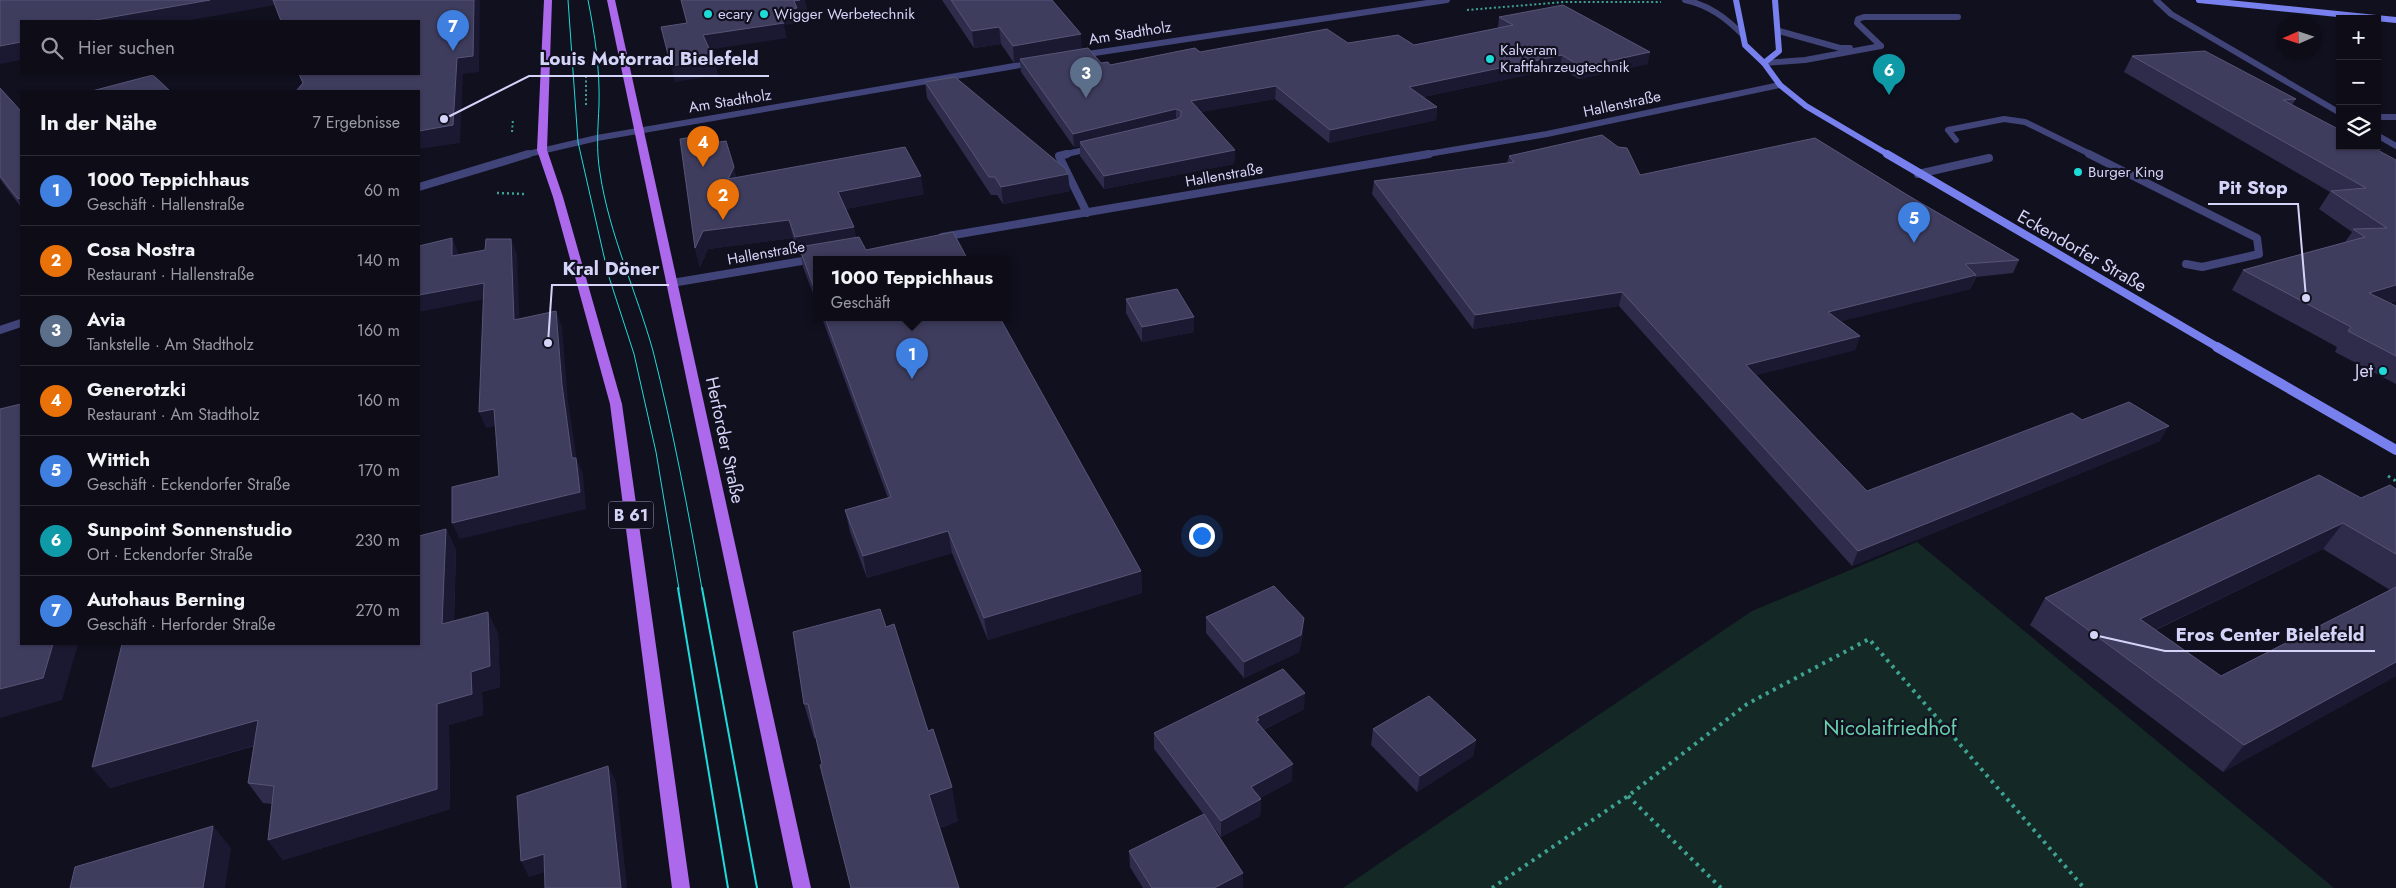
<!DOCTYPE html>
<html lang="de">
<meta charset="utf-8">
<style>
:root{--surface:#0d0c17;--page:#161520;--text:#f1f3f6;--muted:#9a9ba1;--line:#2d2c36;--accent:#1edbda}
body{margin:0;font-family:Jost,sans-serif;background:var(--page);color:var(--text)}
.controls{position:absolute;right:15px;top:15px;display:grid;overflow:hidden;border-radius:0px;box-shadow:0 1px 4px #0004}
.controls button{width:45px;height:45px;display:grid;place-items:center;padding:0;border:0;border-bottom:1px solid var(--line);background:var(--surface);color:var(--text);font:25px sans-serif}
.compass{position:absolute;left:2276px;top:15px;width:45px;height:45px;border-radius:50%;background:var(--surface);box-shadow:0 1px 4px #0004;rotate:267deg}
.you{position:absolute;left:1201px;top:535px;width:18px;height:18px;margin:-12px;border:4px solid #fff;border-radius:50%;background:#1a73e8;box-shadow:0 0 0 8px #1a73e833}
.badge{display:grid;place-items:center;width:32px;height:32px;border-radius:50%;background:var(--accent);color:#fff;font-size:16px;font-weight:700}
.pin{position:absolute;translate:-50% -41px;filter:drop-shadow(0 1px 2px #0008)}
.pin::after{content:'';position:absolute;top:26px;width:18px;height:15px;background:inherit;clip-path:polygon(0 0,100% 0,50% 100%)}
.popup{position:absolute;left:813px;top:256px;width:198px;height:65px;box-sizing:border-box;display:grid;place-content:center;border-radius:0px;background:var(--surface);filter:drop-shadow(0 1px 4px #0005);font-size:16px;white-space:nowrap;color:var(--muted)}
.popup b{font-size:19px;color:var(--text)}
.popup::after{content:'';position:absolute;left:50%;top:100%;margin-left:-10px;border:10px solid transparent;border-top-color:var(--surface)}
.list{margin:0;padding:0;list-style:none}
h2{display:flex;justify-content:space-between;align-items:center;height:65px;margin:0;padding:0 20px;font-size:21px}
h2 small{font-size:16px;font-weight:400;color:var(--muted)}
.list li{display:grid;grid-template-columns:32px 1fr auto;gap:15px;align-items:center;box-sizing:border-box;height:70px;padding:0 20px;border-top:1px solid var(--line)}
.list b{display:block;font-size:19px;white-space:nowrap}
.list p{margin:0;font-size:16px;white-space:nowrap;color:var(--muted)}
.list em{font-size:16px;font-style:normal;color:var(--muted)}
.icon{flex:none;width:28px;height:28px;fill:none;stroke:currentColor;stroke-width:2;stroke-linecap:round;stroke-linejoin:round}
.map{position:relative;flex:none;width:2396px;height:888px;overflow:hidden}
.search{position:absolute;background:var(--surface);box-shadow:0 1px 4px #0004;left:20px;top:20px;width:400px;height:55px;display:flex;align-items:center;gap:12px;box-sizing:border-box;padding:0 18px;border-radius:0px;color:var(--muted);font-size:19px}
.panel{position:absolute;background:var(--surface);box-shadow:0 1px 4px #0004;left:20px;top:90px;width:400px;height:555px;border-radius:0px}
.map>svg:first-child{display:block}
.green{fill:#142825}
.lines{fill:none;stroke-linecap:round;stroke-linejoin:round}
.path-far3{stroke:#3ea392;stroke-width:2;stroke-dasharray:2 2.5;stroke-linecap:butt}
.path-far2{stroke:#3ea392;stroke-width:2.5;stroke-dasharray:2 3;stroke-linecap:butt}
.path-far1{stroke:#3ea392;stroke-width:3;stroke-dasharray:2.5 4;stroke-linecap:butt}
.path{stroke:#3ea392;stroke-width:4;stroke-dasharray:3 5;stroke-linecap:butt}
.service-far1{stroke:#414478;stroke-width:6}
.service{stroke:#414478;stroke-width:8}
.minor-far1{stroke:#414478;stroke-width:6}
.minor{stroke:#414478;stroke-width:8}
.tertiary-far1{stroke:#414478;stroke-width:6}
.tertiary{stroke:#414478;stroke-width:8}
.secondary-far2{stroke:#7780ed;stroke-width:6}
.secondary-far1{stroke:#7780ed;stroke-width:8}
.secondary{stroke:#7780ed;stroke-width:10}
.primary{fill:#ad69eb;fill-rule:evenodd}
.tram-far1{stroke:#1edbda;stroke-width:1}
.tram{stroke:#1edbda;stroke-width:2}
.wall{fill:#2e2b4b;fill-rule:evenodd}
.shaded-wall{fill:#1b1832}
.building{fill:#3f3d5e;stroke:#575576}
.poi-dot{fill:#1edbda;stroke:#11101f;stroke-width:2}
.labels{text-anchor:middle;stroke-width:4.5;stroke-linejoin:round;paint-order:stroke}
.far-poi-label{font-size:15px;fill:#d4d4f9;stroke:#11101f;text-anchor:start}
.far-street-label{font-size:15px;fill:#d4d4f9;stroke:#11101f}
.shield{fill:#11101f;stroke:#9a99b8;stroke-width:1}
.shield-label{font-size:16px;font-weight:bold;fill:#d4d4f9}
.street-label{font-size:18px;fill:#d4d4f9;stroke:#11101f}
.poi-label{font-size:18px;fill:#d4d4f9;stroke:#11101f;text-anchor:end}
.near-park-label{font-size:21px;fill:#6acfab;stroke:#11101f}
.leader{fill:none;stroke:#d4d4f9;stroke-width:2}
.callout-dot{fill:#d4d4f9;stroke:#11101f;stroke-width:2}
.callout-label{font-size:19px;text-anchor:middle;font-weight:bold;fill:#d4d4f9;stroke:#11101f;stroke-width:4.5;stroke-linejoin:round;paint-order:stroke}
</style>
<div class="map">
<svg width="2396" height="888" viewBox="0 0 2396 888">
<rect width="100%" height="100%" fill="#11101f"/>
<path class="green" d="M1917,542L2334,888H1343L1752,611Z"/>
<g class="lines">
<g class="path-far3">
<path d="M1467,10L1564,2H1661"/>
<path d="M586,76V106"/>
<path d="M512,132L513,119"/>
</g>
<path class="path-far2" d="M497,193L525,194"/>
<path class="path-far1" d="M2388,476L2396,481"/>
<g class="path">
<path d="M1628,796L1721,888"/>
<path d="M1492,888L1628,796L1747,704L1869,639L2084,888"/>
</g>
<g class="service-far1">
<path d="M1779,31L1840,48H1850"/>
<path d="M1881,46L1857,23L1858,19L1864,17H1958"/>
<path d="M1764,63L1805,60L1881,46"/>
<path d="M2377,117H2396"/>
<path d="M1956,140L1948,130L2004,119L2025,122L2092,155"/>
<path d="M1062,155L1093,148"/>
</g>
<g class="service">
<path d="M1067,154L1059,156L1087,213"/>
<path d="M2089,154L2257,238L2259,254L2202,267L2186,264"/>
<path d="M1918,174L1989,158"/>
</g>
<g class="minor-far1">
<path d="M2156,0L2171,14L2340,113"/>
<path d="M2377,135L2396,146"/>
<path d="M1422,155L1547,134L1780,85"/>
</g>
<g class="minor">
<path d="M942,237L1429,154"/>
<path d="M672,283L814,259"/>
</g>
<g class="tertiary-far1">
<path d="M1685,0C1709,5 1726,18 1743,35"/>
<path d="M1081,55L1447,0"/>
<path d="M524,155L597,138L1032,63"/>
</g>
<g class="tertiary">
<path d="M419,187L528,154"/>
<path d="M0,330L21,323"/>
</g>
<g class="secondary-far2">
<path d="M1736,0L1745,45L1764,63L1780,85L1806,106L1889,155"/>
<path d="M2199,0L2396,20"/>
<path d="M1764,63L1779,51L1775,0"/>
</g>
<path class="secondary-far1" d="M1887,154L2219,348"/>
<path class="secondary" d="M2217,347L2396,450"/>
<g class="primary">
<path d="M544,0H552L547,150L563,197L622,404L690,888H672L610,404L553,197L537,150Z"/>
<path d="M607,0H615L811,888H793Z"/>
</g>
<g class="tram-far1">
<path d="M568,0L578,142L608,274L634,354L656,452L679,589"/>
<path d="M588,0C595,35 600,70 599,105C598,128 596,150 600,173C609,234 637,293 653,351C673,430 688,509 702,589"/>
</g>
<g class="tram">
<path d="M678,588L728,888"/>
<path d="M702,588L757,888"/>
</g>
</g>
<g class="wall">
<path d="M942,0H1052L1081,34V49L1101,63L1110,65L1200,52L1348,43L1414,45L1498,28L1499,17L1650,52L1647,64L1579,79L1560,68L1423,97L1437,107L1436,120L1329,143L1275,99L1200,112L1235,150L1234,164L1104,189L1080,156V146L1074,147L1021,72L1020,62L1014,63L1001,44L974,48Z"/>
<path d="M2132,56L2296,99L2292,105L2396,160V301L2390,303L2396,306V384L2335,352L2337,347L2232,290L2243,270L2345,242L2352,232L2319,209L2330,192L2124,72Z"/>
<path d="M925,82L1070,191L1003,204L997,195H991L927,98Z"/>
<path d="M0,88L20,110H21V207L0,179Z"/>
<path d="M712,143L736,177L924,194L846,209L817,260V304L803,267L801,255H799L793,238L708,249L700,267L695,248Z"/>
<path d="M1509,156L1640,175L1909,196L2019,260L2013,273L1976,277L1970,289L1841,321L1860,336L1855,350L1756,375L1867,491L2082,420L2160,441L1852,566L1619,306L1473,329L1372,194L1374,181L1507,163Z"/>
<path d="M1126,299L1194,332L1142,342L1126,313Z"/>
<path d="M822,318H1000L1141,571L1142,593L988,640L952,553L867,578L850,532L845,510L888,498Z"/>
<path d="M2396,489V676L2223,772L2030,625L2045,598L2361,498ZM2323,549L2390,590L2221,676L2156,630Z"/>
<path d="M446,529L456,550L454,621L498,633L500,687L482,692L483,715L449,725L450,809L283,860L268,840L272,804L263,803L248,783L254,746L110,788L92,767Z"/>
<path d="M1206,617L1303,634L1299,652L1244,678L1206,633Z"/>
<path d="M886,627L928,731L958,821L940,828L822,764L816,738H814L804,704Z"/>
<path d="M1304,709L1263,730L1292,781L1260,798L1261,799L1260,816L1221,837L1154,749V733Z"/>
<path d="M1373,729L1476,740L1473,756L1417,792L1371,745Z"/>
<path d="M1129,851L1243,888H1143L1130,867Z"/>
</g>
<g class="shaded-wall">
<path d="M210,0H274L276,5L185,21H90Z"/>
<path d="M474,0H480L479,72L463,74L460,143L419,149V131L457,58Z"/>
<path d="M800,0H805L808,14L799,15L800,23L784,25L787,38L707,50L703,35L778,11L794,1Z"/>
<path d="M999,27L1001,44L974,48L972,31Z"/>
<path d="M1081,34L1082,51L1020,59V62L1014,63L1013,46Z"/>
<path d="M21,42V60L0,64V46Z"/>
<path d="M1650,52L1647,64L1579,79L1582,67Z"/>
<path d="M1562,55L1560,68L1408,100L1409,87Z"/>
<path d="M714,59L718,75L675,82L671,66Z"/>
<path d="M1276,86L1275,99L1191,114V101Z"/>
<path d="M1437,107L1436,120L1329,143L1330,130Z"/>
<path d="M1176,109V122L1080,142V146L1074,147L1073,134Z"/>
<path d="M1235,150L1234,164L1104,189V176Z"/>
<path d="M734,167L738,184L728,179Z"/>
<path d="M1068,174L1070,191L1003,204L1001,187Z"/>
<path d="M921,176L924,194L841,210L838,192Z"/>
<path d="M21,198V205L18,199Z"/>
<path d="M789,220L793,238L708,249L700,267L695,248L703,231Z"/>
<path d="M854,227L858,245L799,247L801,255H799L795,237Z"/>
<path d="M452,238L458,252V271L452,256Z"/>
<path d="M511,239L517,254L520,335L514,320Z"/>
<path d="M1976,275L1970,289L1823,326L1828,312Z"/>
<path d="M484,283L490,298L419,312V295Z"/>
<path d="M2396,285V301L2356,313L2369,293Z"/>
<path d="M1622,292L1619,306L1473,329L1475,315Z"/>
<path d="M556,311L562,327L568,401L577,460L576,458L583,474L586,509L460,539L452,523L572,458L562,385Z"/>
<path d="M1194,317V332L1142,342V327Z"/>
<path d="M1860,336L1855,350L1742,379L1746,365Z"/>
<path d="M494,409L501,425L486,428L479,412Z"/>
<path d="M2169,426L2160,441L1852,566L1858,551Z"/>
<path d="M2343,523L2323,549L2123,645L2140,619Z"/>
<path d="M446,529L456,550L453,645L442,624Z"/>
<path d="M948,531L952,553L867,578L863,556Z"/>
<path d="M1141,571L1142,593L988,640L984,618Z"/>
<path d="M488,612L498,633L500,687L482,692L483,715L449,725L450,809L283,860L268,840L437,704L471,672Z"/>
<path d="M1304,618L1303,634L1299,652L1244,678V662Z"/>
<path d="M53,644H78L62,700L0,718V689Z"/>
<path d="M2396,662V676L2223,772L2244,745Z"/>
<path d="M1305,693L1304,709L1258,732L1255,737L1257,717Z"/>
<path d="M258,720L272,740L110,788L92,767Z"/>
<path d="M1476,740L1473,756L1417,792L1420,776Z"/>
<path d="M1293,764L1292,781L1251,803V787Z"/>
<path d="M608,766L616,782L627,888H621Z"/>
<path d="M952,787L958,821L936,829L929,795Z"/>
<path d="M1261,799L1260,816L1221,837V821Z"/>
<path d="M213,826L231,848L225,888H203Z"/>
<path d="M544,854L552,870L529,877L521,861Z"/>
<path d="M1243,873V888H1214Z"/>
</g>
<g class="building">
<path d="M0,0H210L90,21H21V42L0,46Z"/>
<path d="M273,0H474L473,56L457,58L453,125L419,131V91H296L303,83L299,74H419V21H281Z"/>
<path d="M681,0H800L794,1L797,8L778,11L784,23L703,35L714,59L671,66L661,27L687,23Z"/>
<path d="M951,0H1052L1081,34L1013,46L999,27L972,31Z"/>
<path d="M1563,5L1650,52L1582,67L1562,55L1409,87L1437,107L1330,130L1276,86L1191,101L1235,150L1104,176L1080,142L1178,119L1181,116V111L1176,109L1073,134L1020,59L1088,48L1101,63L1108,62L1110,65L1195,48L1200,52L1327,29L1348,43L1398,35L1414,45L1513,25L1499,17Z"/>
<path d="M2205,51L2296,99L2283,100L2340,130V146H2370L2396,160V285L2369,293L2396,306V356L2348,331L2351,327L2243,270L2365,237L2353,229L2387,228L2331,191L2366,188L2132,56Z"/>
<path d="M153,75L170,91H92Z"/>
<path d="M955,77L1066,169L1068,174L1001,187L995,177H989L925,82Z"/>
<path d="M0,88L20,110H21V198L18,199L0,176Z"/>
<path d="M710,134L712,143L726,141L734,167L728,179L905,147L921,176L838,192L854,227L795,237L789,220L703,231L695,248L680,139Z"/>
<path d="M1602,135L1618,147L1627,148L1640,175L1815,138L1909,196L2019,260L1965,264L1976,275L1828,312L1860,336L1746,365L1867,491L2072,413L2082,420L2129,402L2169,426L1858,551L1622,292L1475,315L1374,181L1514,162L1509,156Z"/>
<path d="M953,232L968,260H817V296L799,247L859,237L866,250Z"/>
<path d="M452,238V256L485,250L486,239H511L514,320L556,311L562,385L572,458H576L580,492L452,523V487L499,476L494,409L479,412L484,283L419,295V246Z"/>
<path d="M1177,289L1194,317L1142,327L1126,299Z"/>
<path d="M825,318H1000L1141,571L984,618L948,531L863,556L845,510L891,497Z"/>
<path d="M21,404V644H53L43,678L0,689V409Z"/>
<path d="M2319,475L2361,498L2390,485L2396,489V554L2343,523L2140,619L2221,676L2396,587V662L2244,745L2045,598Z"/>
<path d="M446,529L442,624L488,612L490,666L471,672L472,694L437,704V789L268,840L274,786L248,783L258,720L92,767L122,644H419V536Z"/>
<path d="M1274,586L1304,618L1301,635L1244,662L1206,617Z"/>
<path d="M880,609L886,627L894,624L928,731L933,729L952,787L929,795L959,888H851L820,765L822,764L808,704H804L793,632Z"/>
<path d="M1283,669L1305,693L1257,717L1259,720L1256,721L1293,764L1251,787L1261,799L1221,821L1154,733Z"/>
<path d="M1429,696L1476,740L1420,776L1373,729Z"/>
<path d="M608,766L621,888H545L544,854L521,861L517,796Z"/>
<path d="M1204,814L1243,873L1214,888H1152L1129,851Z"/>
<path d="M213,826L203,888H70L75,867Z"/>
</g>
<g class="poi-dot">
<circle cx="708" cy="14" r="5"/>
<circle cx="764" cy="14" r="5"/>
<circle cx="1490" cy="59" r="5"/>
<circle cx="2078" cy="172" r="5"/>
<circle cx="2383" cy="371" r="5"/>
</g>
<g class="labels">
<g class="far-poi-label">
<text x="718" y="19">ecary</text>
<text x="774" y="19">Wigger Werbetechnik</text>
<text x="1500" y="55">Kalveram<tspan x="1500" dy="17">Kraftfahrzeugtechnik</tspan></text>
<text x="2088" y="177">Burger King</text>
</g>
<g class="far-street-label">
<text transform="translate(1130 33) rotate(-9)" y="5">Am Stadtholz</text>
<text transform="translate(730 101) rotate(-9)" y="5">Am Stadtholz</text>
<text transform="translate(1622 104) rotate(-12)" y="5">Hallenstraße</text>
<text transform="translate(1224 175) rotate(-10)" y="5">Hallenstraße</text>
<text transform="translate(766 253) rotate(-10)" y="5">Hallenstraße</text>
</g>
<rect class="shield" x="608.5" y="501.5" width="45" height="27" rx="4"/>
<g class="shield-label">
<text x="631" y="521">B 61</text>
</g>
<g class="street-label">
<text transform="translate(2082 251) rotate(30)" y="6">Eckendorfer Straße</text>
<text transform="translate(725 440) rotate(78)" y="6">Herforder Straße</text>
</g>
<g class="poi-label">
<text x="2373" y="377">Jet</text>
</g>
<g class="near-park-label">
<text x="1890" y="735">Nicolaifriedhof</text>
</g>
</g>
<path class="leader" d="M444 119L529 76H769M2306 298L2298 204H2208M548 343L552 285H669M2094 635L2165 651H2375"/>
<g class="callout-dot">
<circle cx="444" cy="119" r="5"/>
<circle cx="2306" cy="298" r="5"/>
<circle cx="548" cy="343" r="5"/>
<circle cx="2094" cy="635" r="5"/>
</g>
<g class="callout-label">
<text x="649" y="65">Louis Motorrad Bielefeld</text>
<text x="2253" y="194">Pit Stop</text>
<text x="611" y="275">Kral Döner</text>
<text x="2270" y="641">Eros Center Bielefeld</text>
</g>
</svg>
<div class="controls">
<button>+</button>
<button>−</button>
<button><svg class="icon" aria-label="layers" viewBox="0 0 24 24"><path d="M12 4l9 5-9 5-9-5zM3 14l9 5 9-5"/></svg></button>
</div>
<svg class="compass" viewBox="-18 -18 36 36"><path d="M0-13l5 13h-10z" fill="#e53935"/><path d="M0 13l5-13h-10z" fill="#9a9ba1"/></svg>
<div class="you"></div>
<div class="pin badge" style="left:912px;top:379px;background:#3f7fe0">1</div>
<div class="popup"><b>1000 Teppichhaus</b>Geschäft</div>
<div class="pin badge" style="left:723px;top:220px;background:#e8710a">2</div>
<div class="pin badge" style="left:1086px;top:98px;background:#5c6f8a">3</div>
<div class="pin badge" style="left:703px;top:167px;background:#e8710a">4</div>
<div class="pin badge" style="left:1914px;top:243px;background:#3f7fe0">5</div>
<div class="pin badge" style="left:1889px;top:95px;background:#0f9aa8">6</div>
<div class="pin badge" style="left:453px;top:51px;background:#3f7fe0">7</div>
<div class="search"><svg class="icon" aria-label="search" viewBox="0 0 24 24"><circle cx="10" cy="10" r="6"/><path d="M15 15l6 6"/></svg>Hier suchen</div>
<section class="panel">
<h2>In der Nähe<small>7 Ergebnisse</small></h2>
<ul class="list">
<li><span class="badge" style="background:#3f7fe0">1</span><div><b>1000 Teppichhaus</b><p>Geschäft · Hallenstraße</p></div><em>60 m</em></li>
<li><span class="badge" style="background:#e8710a">2</span><div><b>Cosa Nostra</b><p>Restaurant · Hallenstraße</p></div><em>140 m</em></li>
<li><span class="badge" style="background:#5c6f8a">3</span><div><b>Avia</b><p>Tankstelle · Am Stadtholz</p></div><em>160 m</em></li>
<li><span class="badge" style="background:#e8710a">4</span><div><b>Generotzki</b><p>Restaurant · Am Stadtholz</p></div><em>160 m</em></li>
<li><span class="badge" style="background:#3f7fe0">5</span><div><b>Wittich</b><p>Geschäft · Eckendorfer Straße</p></div><em>170 m</em></li>
<li><span class="badge" style="background:#0f9aa8">6</span><div><b>Sunpoint Sonnenstudio</b><p>Ort · Eckendorfer Straße</p></div><em>230 m</em></li>
<li><span class="badge" style="background:#3f7fe0">7</span><div><b>Autohaus Berning</b><p>Geschäft · Herforder Straße</p></div><em>270 m</em></li>
</ul>
</section>
</div>
